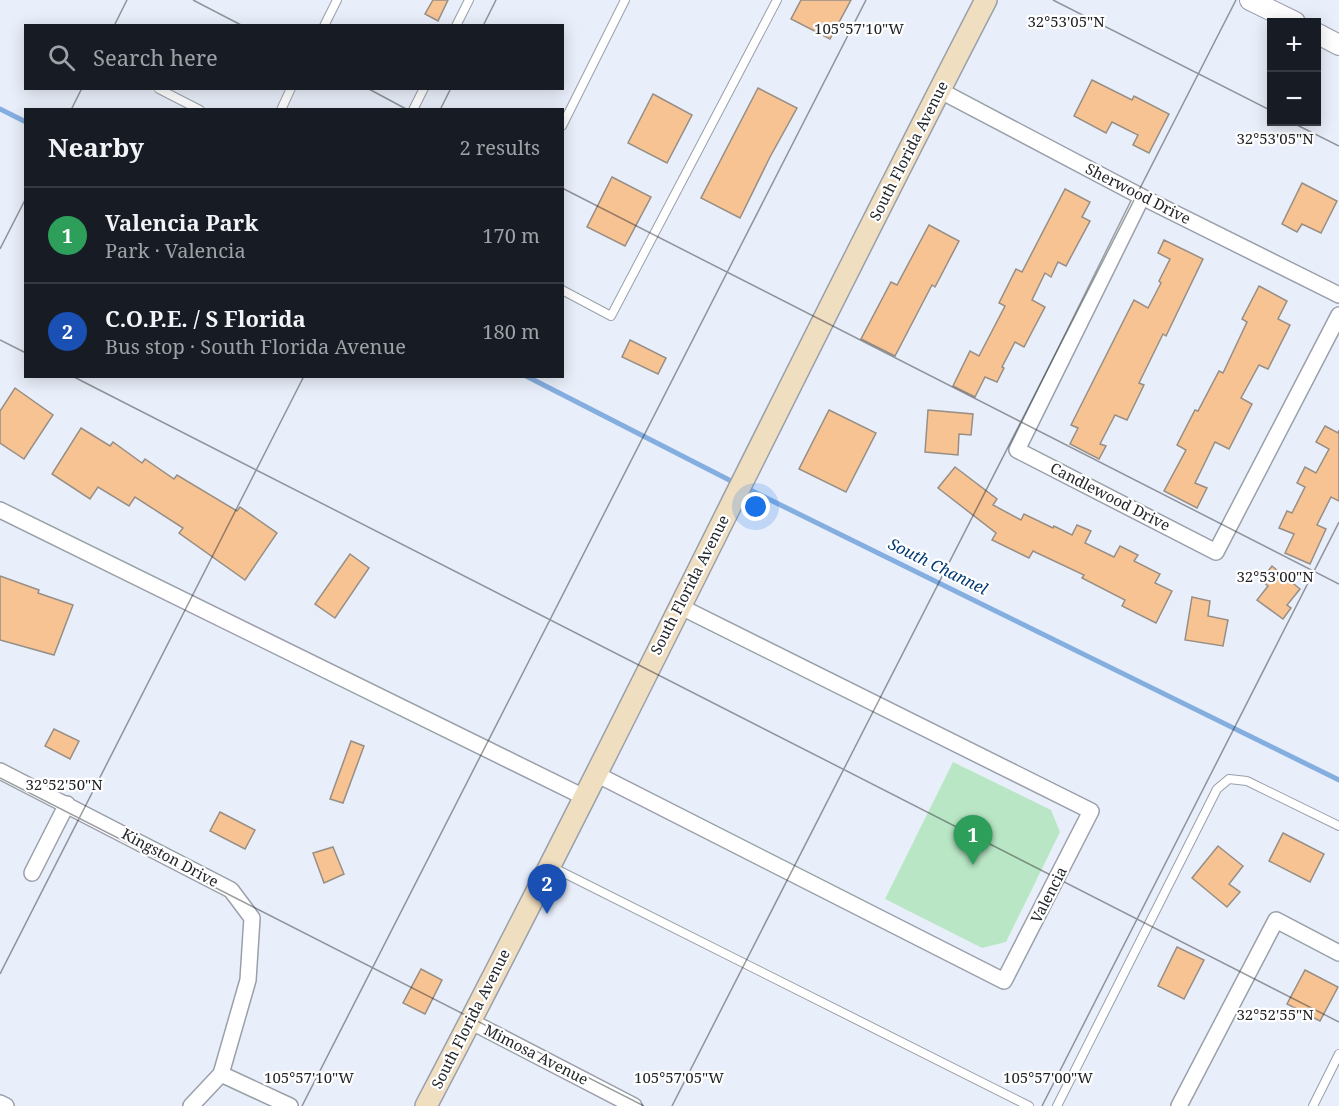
<!DOCTYPE html>
<meta charset="utf-8">
<style>
:root{--surface:#171b24;--page:#20242c;--text:#f1f3f6;--muted:#9ea1a6;--line:#363941;--accent:#abb592}
body{margin:0;font-family:"Noto Serif",serif;background:var(--page);color:var(--text)}
.controls{position:absolute;right:18px;top:18px;display:grid;overflow:hidden;border-radius:0px;box-shadow:0 3px 15px #0003}
.controls button{width:54px;height:54px;display:grid;place-items:center;padding:0;border:0;border-bottom:2px solid var(--line);background:var(--surface);color:var(--text);font:30px sans-serif}
.you{position:absolute;left:756px;top:507px;width:21px;height:21px;margin:-15px;border:4px solid #fff;border-radius:50%;background:#1a73e8;box-shadow:0 0 0 9px #1a73e833}
.badge{display:grid;place-items:center;width:39px;height:39px;border-radius:50%;background:var(--accent);color:#fff;font-size:20px;font-weight:700}
.pin{position:absolute;translate:-50% -50px;filter:drop-shadow(0 2px 3px #0008)}
.pin::after{content:'';position:absolute;top:32px;width:21px;height:18px;background:inherit;clip-path:polygon(0 0,100% 0,50% 100%)}
.list{margin:0;padding:0;list-style:none}
h2{display:flex;justify-content:space-between;align-items:center;height:78px;margin:0;padding:0 24px;font-size:26px}
h2 small{font-size:20px;font-weight:400;color:var(--muted)}
.list li{display:grid;grid-template-columns:39px 1fr auto;gap:18px;align-items:center;box-sizing:border-box;height:96px;padding:0 24px;border-top:2px solid var(--line)}
.list b{display:block;font-size:22px;white-space:nowrap}
.list p{margin:0;font-size:20px;white-space:nowrap;color:var(--muted)}
.list em{font-size:20px;font-style:normal;color:var(--muted)}
.icon{flex:none;width:33px;height:33px;fill:none;stroke:currentColor;stroke-width:2;stroke-linecap:round;stroke-linejoin:round}
.map{position:relative;flex:none;width:1339px;height:1106px;overflow:hidden}
.search{position:absolute;background:var(--surface);box-shadow:0 3px 15px #0003;left:24px;top:24px;width:540px;height:66px;display:flex;align-items:center;gap:15px;box-sizing:border-box;padding:0 21px;border-radius:0px;color:var(--muted);font-size:22px}
.panel{position:absolute;background:var(--surface);box-shadow:0 3px 15px #0003;left:24px;top:108px;width:540px;height:270px;border-radius:0px}
.map>svg:first-child{display:block}
.green{fill:#b9e7c6}
.lines{fill:none;stroke-linecap:round;stroke-linejoin:round}
.stream{stroke:#85aee0;stroke-width:5}
.building{fill:#f7c393;stroke:#978e86;stroke-width:1.5}
.service-casing{stroke:#9aa0aa;stroke-width:10}
.minor-casing{stroke:#9aa0aa;stroke-width:18}
.tertiary-casing{stroke:#9aa0aa;stroke-width:22}
.secondary-casing{stroke:#9aa0aa;stroke-width:24}
.service{stroke:#fff;stroke-width:8}
.minor{stroke:#fff;stroke-width:15}
.tertiary{stroke:#fff;stroke-width:20}
.secondary{stroke:#f0dec1;stroke-width:21}
.ticks{fill:none;stroke:#222428;stroke-width:1.5;stroke-opacity:0.45}
.labels{text-anchor:middle;stroke-width:4.5;stroke-linejoin:round;paint-order:stroke}
.street-label{font-size:15px;fill:#222428;stroke:#fff}
.water-label{font-size:16px;font-style:italic;fill:#003a75;stroke:#fff}
.ticks-label{font-size:15px;text-anchor:middle;fill:#222428;stroke:#fff;stroke-width:4.5;stroke-linejoin:round;paint-order:stroke}
</style>
<div class="map">
<svg width="1339" height="1106" viewBox="0 0 1339 1106">
<rect width="100%" height="100%" fill="#e9effa"/>
<path class="green" d="M953,762L1051,810L1060,832L1006,942L982,948L885,899Z"/>
<g class="lines">
<g class="stream">
<path d="M0,109L26,122"/>
<path d="M526,376L737,484"/>
<path d="M746,488L1339,780"/>
</g>
</g>
<g class="building">
<path d="M433,0H448L438,21L425,14Z"/>
<path d="M801,0H851L830,39L791,19Z"/>
<path d="M1092,80L1132,100L1134,96L1169,114L1149,153L1133,145L1138,135L1112,122L1106,133L1074,116Z"/>
<path d="M758,88L797,108L770,157L740,218L701,198Z"/>
<path d="M653,94L692,115L667,163L628,143Z"/>
<path d="M612,177L651,197L625,246L587,227Z"/>
<path d="M1302,183L1337,201L1321,233L1302,224L1297,232L1282,224Z"/>
<path d="M1065,189L1090,202L1082,217L1090,221L1066,266L1058,262L1051,277L1045,273L1032,300L1045,307L1024,347L1015,342L1002,367L1004,368L997,382L985,377L975,397L953,386L970,351L979,356L1005,306L999,303L1016,269L1022,272Z"/>
<path d="M929,225L959,241L935,287L932,285L895,356L861,339L891,282L897,285Z"/>
<path d="M1164,240L1203,259L1166,336L1163,334L1139,383L1144,385L1127,420L1115,415L1100,444L1106,446L1099,459L1070,444L1078,428L1071,425L1134,300L1148,308L1161,283L1159,281L1170,259L1158,253Z"/>
<path d="M1259,286L1287,301L1278,319L1290,325L1268,369L1259,365L1241,398L1252,404L1229,449L1215,442L1195,483L1207,488L1197,508L1164,491L1186,450L1177,445L1195,410L1198,411L1219,371L1223,373L1247,322L1242,319Z"/>
<path d="M630,340L666,358L658,374L622,357Z"/>
<path d="M15,388L53,415L24,459L0,443V411Z"/>
<path d="M829,410L876,433L846,492L799,469Z"/>
<path d="M928,410L973,414L971,435L959,434L958,455L925,452Z"/>
<path d="M1325,426L1338,433L1339,430V501L1331,497L1317,525L1326,529L1310,564L1285,553L1294,534L1279,528L1287,511L1292,513L1305,487L1297,483L1305,467L1316,473L1329,449L1316,442Z"/>
<path d="M81,428L110,446L113,442L142,463L145,459L174,479L177,475L237,511L240,507L277,533L245,580L179,533L183,528L135,497L129,506L98,487L90,499L52,474Z"/>
<path d="M955,467L997,499L993,505L1021,520L1024,514L1053,528L1054,526L1072,535L1077,525L1091,531L1085,543L1114,557L1120,546L1138,555L1134,561L1160,574L1155,583L1172,591L1156,623L1122,606L1125,600L1082,578L1084,575L1033,551L1029,558L992,540L996,533L938,488Z"/>
<path d="M350,554L369,568L335,618L315,604Z"/>
<path d="M1272,566L1300,589L1287,605L1291,608L1283,619L1257,600L1268,586L1261,580Z"/>
<path d="M0,576L39,590L38,593L73,605L54,655L0,640Z"/>
<path d="M1192,597L1210,601L1208,616L1228,620L1223,646L1185,640Z"/>
<path d="M54,729L79,741L70,759L45,746Z"/>
<path d="M351,741L364,746L343,803L330,799Z"/>
<path d="M220,812L255,830L245,849L210,831Z"/>
<path d="M1283,833L1324,854L1310,882L1269,861Z"/>
<path d="M1218,846L1243,866L1229,884L1240,892L1227,907L1192,878Z"/>
<path d="M333,847L344,874L324,883L313,853Z"/>
<path d="M1177,947L1204,960L1184,999L1158,986Z"/>
<path d="M421,969L442,980L425,1014L403,1003Z"/>
<path d="M1305,970L1338,987L1320,1021L1287,1004Z"/>
</g>
<g class="lines">
<defs>
<g id="service">
<path d="M324,26L337,0"/>
<path d="M456,26L469,0"/>
<path d="M159,89L200,110"/>
<path d="M281,110L291,88"/>
<path d="M413,110L424,88"/>
<path d="M562,126L625,0"/>
<path d="M562,290L611,316L777,0"/>
<path d="M550,866L1029,1106"/>
<path d="M1057,1106L1217,789L1229,779L1247,781L1339,826"/>
<path d="M1313,1106L1339,1054"/>
</g>
<g id="minor">
<path d="M939,90L1142,197L1339,295"/>
<path d="M1142,197L1017,450L1216,552L1339,315"/>
<path d="M0,510L584,797"/>
<path d="M0,771L231,890L252,918L248,980L221,1074"/>
<path d="M596,774L1004,981L1091,811L679,606"/>
<path d="M32,873L67,804"/>
<path d="M470,1021L634,1106"/>
<path d="M0,1103L6,1106"/>
<path d="M191,1106L221,1074L290,1106"/>
<path d="M1179,1106L1276,920L1339,953"/>
</g>
<g id="tertiary">
<path d="M1250,0L1295,22"/>
<path d="M1316,33L1339,45"/>
</g>
<path id="secondary" d="M426,1106C618,740 796,367 986,0"/>
</defs>
<use href="#service" class="service-casing"/>
<use href="#minor" class="minor-casing"/>
<use href="#tertiary" class="tertiary-casing"/>
<use href="#secondary" class="secondary-casing"/>
<use href="#service" class="service"/>
<use href="#minor" class="minor"/>
<use href="#tertiary" class="tertiary"/>
<use href="#secondary" class="secondary"/>
</g>
<path class="ticks" d="M193,0L243,26M1053,0L1272,111M114,26L127,0M483,26L496,0M367,88L408,110M71,110L82,88M440,110L451,88M1291,122L1339,146M562,188L1339,584M0,249L26,198M0,340L26,353M72,376L1339,1022M0,778L644,1106M0,974L304,376M302,1106L866,0M672,1106L1236,0M1042,1106L1339,522"/>
<g class="labels">
<g class="street-label">
<text transform="translate(909 151) rotate(-63)" y="5">South Florida Avenue</text>
<text transform="translate(1138 194) rotate(27)" y="5">Sherwood Drive</text>
<text transform="translate(1110 497) rotate(27)" y="5">Candlewood Drive</text>
<text transform="translate(690 585) rotate(-63)" y="5">South Florida Avenue</text>
<text transform="translate(170 858) rotate(28)" y="5">Kingston Drive</text>
<text transform="translate(1049 895) rotate(-63)" y="5">Valencia</text>
<text transform="translate(471 1019) rotate(-63)" y="5">South Florida Avenue</text>
<text transform="translate(536 1055) rotate(27)" y="5">Mimosa Avenue</text>
</g>
<g class="water-label">
<text transform="translate(938 566) rotate(26)" y="6">South Channel</text>
</g>
</g>
<g class="ticks-label">
<text x="1066" y="27">32°53'05"N</text>
<text x="859" y="34">105°57'10"W</text>
<text x="1275" y="144">32°53'05"N</text>
<text x="1275" y="582">32°53'00"N</text>
<text x="64" y="790">32°52'50"N</text>
<text x="1275" y="1020">32°52'55"N</text>
<text x="309" y="1083">105°57'10"W</text>
<text x="679" y="1083">105°57'05"W</text>
<text x="1048" y="1083">105°57'00"W</text>
</g>
</svg>
<div class="controls">
<button>+</button>
<button>−</button>
</div>
<div class="you"></div>
<div class="pin badge" style="left:973px;top:865px;background:#2e9e5b">1</div>
<div class="pin badge" style="left:547px;top:914px;background:#1a4fb4">2</div>
<div class="search"><svg class="icon" aria-label="search" viewBox="0 0 24 24"><circle cx="10" cy="10" r="6"/><path d="M15 15l6 6"/></svg>Search here</div>
<section class="panel">
<h2>Nearby<small>2 results</small></h2>
<ul class="list">
<li><span class="badge" style="background:#2e9e5b">1</span><div><b>Valencia Park</b><p>Park · Valencia</p></div><em>170 m</em></li>
<li><span class="badge" style="background:#1a4fb4">2</span><div><b>C.O.P.E. / S Florida</b><p>Bus stop · South Florida Avenue</p></div><em>180 m</em></li>
</ul>
</section>
</div>
